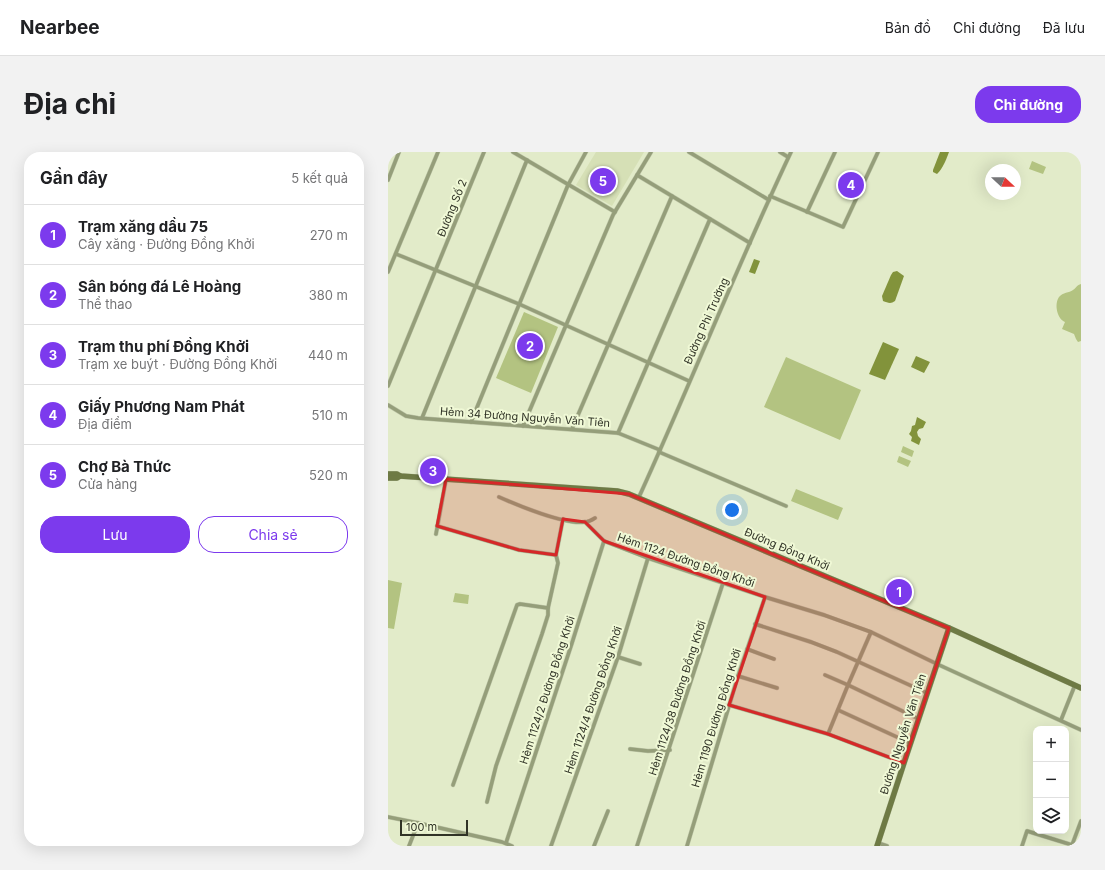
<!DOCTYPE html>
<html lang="vi">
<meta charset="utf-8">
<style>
:root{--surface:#fff;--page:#f2f2f2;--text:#202124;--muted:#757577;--line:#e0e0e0;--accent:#7c3aed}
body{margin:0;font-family:Inter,sans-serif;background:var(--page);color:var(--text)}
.controls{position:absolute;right:12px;bottom:12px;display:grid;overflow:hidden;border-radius:8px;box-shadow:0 4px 16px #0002}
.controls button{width:36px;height:36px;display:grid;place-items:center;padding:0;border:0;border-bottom:1px solid var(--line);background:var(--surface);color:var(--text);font:20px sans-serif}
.compass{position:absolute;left:597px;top:12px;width:36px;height:36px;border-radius:50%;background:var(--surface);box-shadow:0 4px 16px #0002;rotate:112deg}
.scale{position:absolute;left:12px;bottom:10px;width:68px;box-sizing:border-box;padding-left:4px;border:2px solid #303326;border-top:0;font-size:11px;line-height:14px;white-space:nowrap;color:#303326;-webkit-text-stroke:3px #f0f9d6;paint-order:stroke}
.you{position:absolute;left:344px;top:358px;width:14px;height:14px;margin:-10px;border:3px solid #fff;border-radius:50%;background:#1a73e8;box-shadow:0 0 0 6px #1a73e833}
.badge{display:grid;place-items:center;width:26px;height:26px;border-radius:50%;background:var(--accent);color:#fff;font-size:13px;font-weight:700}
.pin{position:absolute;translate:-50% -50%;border:2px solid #fff;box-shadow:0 1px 4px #0006}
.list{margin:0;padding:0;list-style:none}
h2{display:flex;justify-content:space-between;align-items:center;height:52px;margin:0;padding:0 16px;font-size:17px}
h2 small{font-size:13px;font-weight:400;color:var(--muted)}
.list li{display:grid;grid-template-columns:26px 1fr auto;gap:12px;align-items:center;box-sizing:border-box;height:60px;padding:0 16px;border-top:1px solid var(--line)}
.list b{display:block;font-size:15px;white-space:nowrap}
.list p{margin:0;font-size:13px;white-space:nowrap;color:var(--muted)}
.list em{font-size:13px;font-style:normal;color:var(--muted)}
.actions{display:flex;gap:8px;padding:12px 16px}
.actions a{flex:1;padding:9px 0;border:1px solid var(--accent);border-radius:16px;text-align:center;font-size:14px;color:var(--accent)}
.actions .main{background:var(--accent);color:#fff}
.icon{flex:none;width:22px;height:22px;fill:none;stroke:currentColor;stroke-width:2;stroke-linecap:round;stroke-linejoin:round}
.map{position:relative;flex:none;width:693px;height:694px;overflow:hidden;border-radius:16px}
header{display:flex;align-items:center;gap:24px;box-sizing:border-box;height:56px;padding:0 20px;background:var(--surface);border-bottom:1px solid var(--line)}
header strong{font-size:19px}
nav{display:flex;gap:22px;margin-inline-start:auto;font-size:14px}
.intro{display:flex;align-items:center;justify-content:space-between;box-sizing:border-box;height:96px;padding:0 24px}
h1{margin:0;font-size:28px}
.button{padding:10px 18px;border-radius:16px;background:var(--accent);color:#fff;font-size:14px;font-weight:700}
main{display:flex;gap:24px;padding:0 24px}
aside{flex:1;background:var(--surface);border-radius:16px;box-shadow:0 4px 16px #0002}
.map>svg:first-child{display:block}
.built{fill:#d6e0b6}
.green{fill:#b3c381}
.water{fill:#82933b}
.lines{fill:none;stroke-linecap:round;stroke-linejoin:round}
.street-casing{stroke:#bec6a8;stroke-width:4.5}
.secondary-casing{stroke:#bec6a8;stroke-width:6}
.street{stroke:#959e7a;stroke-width:3.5}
.secondary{stroke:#6e7a44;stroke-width:5.5}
.marked{fill:#d62828;fill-opacity:0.2;stroke:#d62828;stroke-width:3;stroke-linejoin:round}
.labels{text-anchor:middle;stroke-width:4;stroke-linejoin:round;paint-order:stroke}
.street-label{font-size:11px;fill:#303326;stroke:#f0f9d6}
</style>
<header>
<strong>Nearbee</strong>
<nav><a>Bản đồ</a><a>Chỉ đường</a><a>Đã lưu</a></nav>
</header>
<div class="intro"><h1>Địa chỉ</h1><a class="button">Chỉ đường</a></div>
<main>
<aside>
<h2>Gần đây<small>5 kết quả</small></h2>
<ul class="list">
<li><span class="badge">1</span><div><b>Trạm xăng dầu 75</b><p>Cây xăng · Đường Đồng Khởi</p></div><em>270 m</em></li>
<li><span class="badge">2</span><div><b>Sân bóng đá Lê Hoàng</b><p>Thể thao</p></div><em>380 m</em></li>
<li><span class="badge">3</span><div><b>Trạm thu phí Đồng Khởi</b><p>Trạm xe buýt · Đường Đồng Khởi</p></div><em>440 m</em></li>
<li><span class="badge">4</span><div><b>Giấy Phương Nam Phát</b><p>Địa điểm</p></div><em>510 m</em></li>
<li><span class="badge">5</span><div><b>Chợ Bà Thức</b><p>Cửa hàng</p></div><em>520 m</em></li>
</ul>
<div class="actions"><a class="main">Lưu</a><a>Chia sẻ</a></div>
</aside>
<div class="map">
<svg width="693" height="694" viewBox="0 0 693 694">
<rect width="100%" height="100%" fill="#e2ebc9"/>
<path class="built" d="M208,0H256L224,54L188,33Z"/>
<g class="green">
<path d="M644,9L658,15L655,22L641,17Z"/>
<path d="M693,132V189L690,190L688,187L686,182L674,177L677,170C669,167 666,152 671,145C675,140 681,141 685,138C689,135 689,133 693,132Z"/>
<path d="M136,160L170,175L143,241L108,226Z"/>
<path d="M398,205L473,238L452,288L376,255Z"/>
<path d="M515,294L526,299L524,305L513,300Z"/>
<path d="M511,304L523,309L520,315L509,310Z"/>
<path d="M408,337L455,356L450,368L403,349Z"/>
<path d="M0,428L14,431L6,477L0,476Z"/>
<path d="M67,441L81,443L80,452L65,450Z"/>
</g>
<g class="water">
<path d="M552,0H561C558,8 555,16 549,22L545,20V18Z"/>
<path d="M366,107L372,109L367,122L361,120Z"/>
<path d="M509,119L516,124L507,149C503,152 500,151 495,149L494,144L503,123L505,120Z"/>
<path d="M495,190L511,197L497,228L481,222Z"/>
<path d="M528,204L542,210L536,221L523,215Z"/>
<path d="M529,265L538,270L535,276L531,277L529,280L530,284L533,287L531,293L523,289L524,285L521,282L523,279L524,274L527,273Z"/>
</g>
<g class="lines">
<defs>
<g id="street">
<path d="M125,0L227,60"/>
<path d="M301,0L381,48"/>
<path d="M392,0L400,5"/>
<path d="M249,23L362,91"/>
<path d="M0,28L11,0"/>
<path d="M382,44L455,75L490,0"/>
<path d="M419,60L447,0"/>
<path d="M8,102L131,152L301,229"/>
<path d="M0,120L50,0"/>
<path d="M0,234L96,0"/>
<path d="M0,253L18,264L30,266L230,281L272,298"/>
<path d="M34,266L139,8"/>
<path d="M83,270L180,33L198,0"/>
<path d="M135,274L225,63L263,0"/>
<path d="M184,277L284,44"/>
<path d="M230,281L322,67"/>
<path d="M271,300L398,354"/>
<path d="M111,345C129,353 177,373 196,370C200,370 204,368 207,366"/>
<path d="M251,345C303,231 349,114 403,0"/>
<path d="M197,370L216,389L260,406L377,445L436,463L483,480L549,512L693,578"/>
<path d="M49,374L131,398L168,403"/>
<path d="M48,382L58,327"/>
<path d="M367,472L423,490L449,500L539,541"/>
<path d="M359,497L386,507"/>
<path d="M230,505L252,512"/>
<path d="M437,523L460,533L531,567"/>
<path d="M350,524L389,536"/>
<path d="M341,553L440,582L516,611"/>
<path d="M450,558L522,591"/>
<path d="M673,568L687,533"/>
<path d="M440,582L460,533L483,480"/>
<path d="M242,597L260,599L282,598"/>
<path d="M65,633L129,453L132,452L160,456"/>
<path d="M99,650L108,614L154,482L160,463V456L170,411L168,403L175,367"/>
<path d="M0,665L30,671L114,690L124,694"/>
<path d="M118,691L184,491L216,389"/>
<path d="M490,691L499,694"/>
<path d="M21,694L30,671"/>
<path d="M163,694L230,505L260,406"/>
<path d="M206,694L220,659"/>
<path d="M249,694L335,431"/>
<path d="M299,694L350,524L377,445"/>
<path d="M634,694L639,679L684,693"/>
<path d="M685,694L684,693L693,669"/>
</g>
<g id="secondary">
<path d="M0,322H9L12,324L229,339L241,342L561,476L693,536"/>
<path d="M0,326H9L12,324"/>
<path d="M489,694L516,611L561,476"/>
</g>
</defs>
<use href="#street" class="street-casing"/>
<use href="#secondary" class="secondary-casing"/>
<use href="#street" class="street"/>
<use href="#secondary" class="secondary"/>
</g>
<path class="marked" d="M58,327L241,342L561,476L516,611L440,582L341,553L377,445L216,389L197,370L175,367L168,403L131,398L49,374Z"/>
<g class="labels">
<g class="street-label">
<text transform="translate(64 56) rotate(-68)" y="4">Đường Số 2</text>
<text transform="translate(318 169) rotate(-66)" y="4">Đường Phi Trường</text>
<text transform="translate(137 265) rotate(4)" y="4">Hẻm 34 Đường Nguyễn Văn Tiên</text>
<text transform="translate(399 397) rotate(23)" y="4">Đường Đồng Khởi</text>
<text transform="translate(298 408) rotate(19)" y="4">Hẻm 1124 Đường Đồng Khởi</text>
<text transform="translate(159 538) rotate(-72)" y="4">Hẻm 1124/2 Đường Đồng Khởi</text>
<text transform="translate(289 546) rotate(-72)" y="4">Hẻm 1124/38 Đường Đồng Khởi</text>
<text transform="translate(205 548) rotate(-71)" y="4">Hẻm 1124/4 Đường Đồng Khởi</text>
<text transform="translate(328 566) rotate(-73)" y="4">Hẻm 1190 Đường Đồng Khởi</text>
<text transform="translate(515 582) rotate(-72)" y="4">Đường Nguyễn Văn Tiên</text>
</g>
</g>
</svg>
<div class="controls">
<button>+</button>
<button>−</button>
<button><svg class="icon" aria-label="layers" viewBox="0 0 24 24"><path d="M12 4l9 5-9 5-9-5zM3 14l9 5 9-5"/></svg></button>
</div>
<svg class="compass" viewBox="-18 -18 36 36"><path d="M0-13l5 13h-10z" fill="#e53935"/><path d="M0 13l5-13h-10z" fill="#757577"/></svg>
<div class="scale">100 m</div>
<div class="you"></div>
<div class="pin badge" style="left:511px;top:440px">1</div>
<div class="pin badge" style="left:142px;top:194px">2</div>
<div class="pin badge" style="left:45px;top:319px">3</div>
<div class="pin badge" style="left:463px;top:33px">4</div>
<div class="pin badge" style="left:215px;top:29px">5</div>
</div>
</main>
